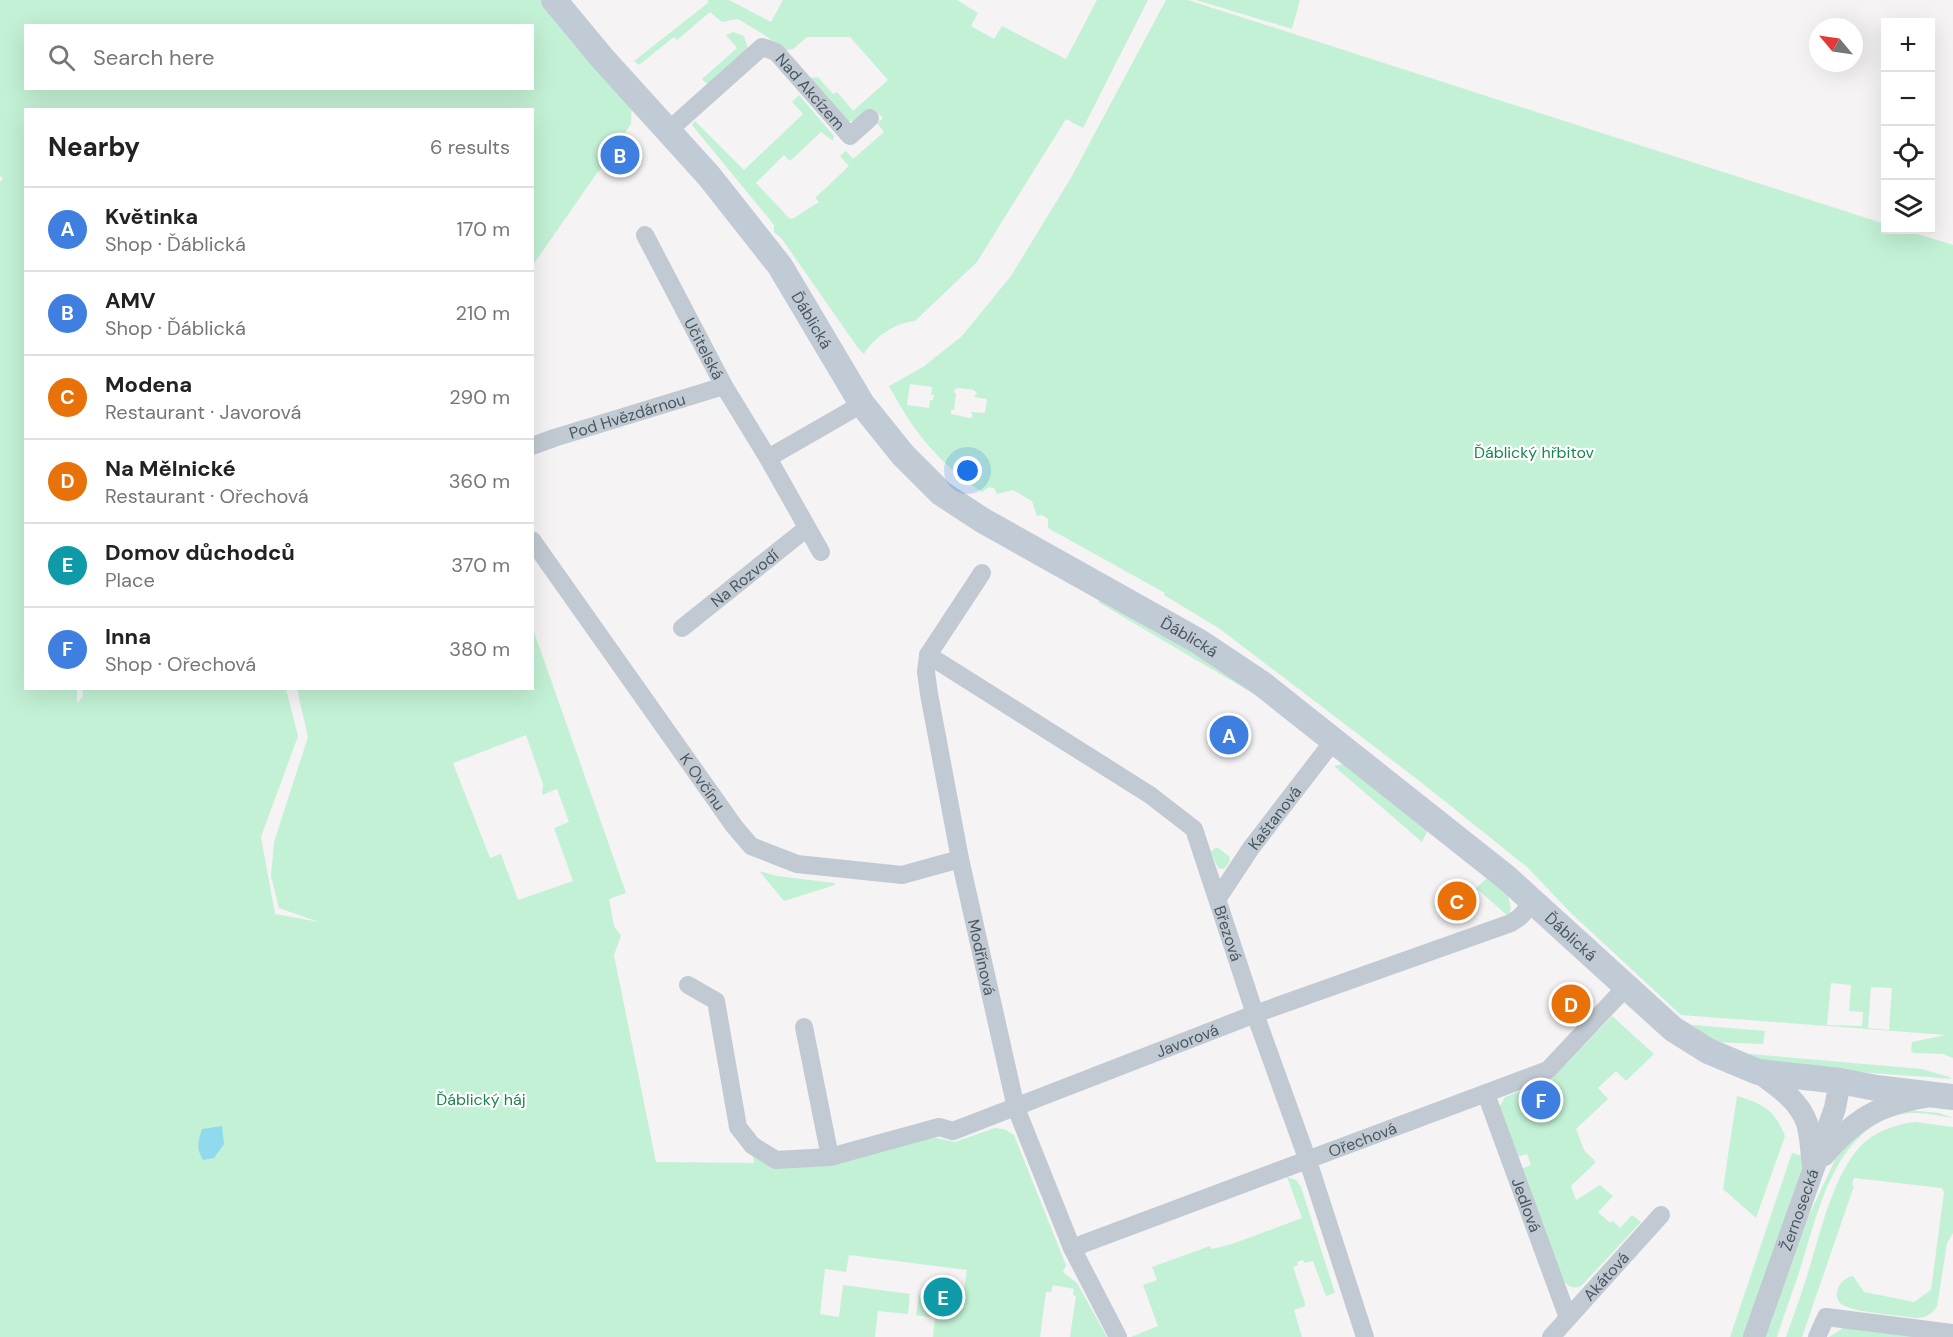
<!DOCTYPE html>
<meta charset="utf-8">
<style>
:root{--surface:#fff;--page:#f6f6f6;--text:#222;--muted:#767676;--line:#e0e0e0;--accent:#1a73e8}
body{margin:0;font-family:"DM Sans",sans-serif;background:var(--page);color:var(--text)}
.controls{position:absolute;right:18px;top:18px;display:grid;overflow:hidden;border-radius:0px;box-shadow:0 6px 24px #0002}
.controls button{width:54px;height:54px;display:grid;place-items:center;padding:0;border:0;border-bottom:2px solid var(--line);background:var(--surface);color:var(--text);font:30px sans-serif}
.compass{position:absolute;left:1809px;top:18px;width:54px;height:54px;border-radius:50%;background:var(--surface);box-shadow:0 6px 24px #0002;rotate:299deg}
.you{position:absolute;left:968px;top:471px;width:21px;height:21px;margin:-15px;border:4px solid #fff;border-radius:50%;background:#1a73e8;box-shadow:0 0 0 9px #1a73e833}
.badge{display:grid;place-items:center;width:39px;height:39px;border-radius:50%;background:var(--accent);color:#fff;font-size:20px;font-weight:700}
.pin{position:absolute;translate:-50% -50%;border:3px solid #fff;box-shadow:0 2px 6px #0006}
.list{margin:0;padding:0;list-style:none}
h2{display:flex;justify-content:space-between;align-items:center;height:78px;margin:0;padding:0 24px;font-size:26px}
h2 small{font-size:20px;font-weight:400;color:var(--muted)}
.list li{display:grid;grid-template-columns:39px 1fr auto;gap:18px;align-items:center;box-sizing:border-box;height:84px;padding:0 24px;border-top:2px solid var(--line)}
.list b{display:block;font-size:22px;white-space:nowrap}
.list p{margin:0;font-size:20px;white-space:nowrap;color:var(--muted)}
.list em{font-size:20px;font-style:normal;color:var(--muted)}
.icon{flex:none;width:33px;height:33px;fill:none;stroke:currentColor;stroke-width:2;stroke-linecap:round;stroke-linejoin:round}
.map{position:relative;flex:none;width:1953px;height:1337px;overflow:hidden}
.search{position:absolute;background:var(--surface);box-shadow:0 6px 24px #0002;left:24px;top:24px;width:510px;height:66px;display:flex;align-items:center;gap:15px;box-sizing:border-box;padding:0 21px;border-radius:0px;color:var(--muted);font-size:22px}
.panel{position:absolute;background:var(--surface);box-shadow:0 6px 24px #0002;left:24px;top:108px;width:510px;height:582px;border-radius:0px}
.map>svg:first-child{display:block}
.green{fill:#c3f1d5;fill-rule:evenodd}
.water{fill:#90daee}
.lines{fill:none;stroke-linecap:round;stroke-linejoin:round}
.minor{stroke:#c1cad2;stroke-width:18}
.tertiary{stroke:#c1cad2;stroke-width:22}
.secondary{stroke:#c1cbd6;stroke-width:26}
.labels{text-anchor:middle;stroke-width:4.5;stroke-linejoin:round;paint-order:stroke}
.street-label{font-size:16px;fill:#4a5661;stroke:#fff}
.park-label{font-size:16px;fill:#17864f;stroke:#fff}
</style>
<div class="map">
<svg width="1953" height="1337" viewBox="0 0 1953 1337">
<rect width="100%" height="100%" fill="#f5f3f3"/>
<g class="green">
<path d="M0,0H541L632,101L631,124L533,265L532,110H26V688L77,689V703L83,696L82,689H286L298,736L261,837L275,914L319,922L279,908L271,876L274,842L308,737L297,689L532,688L533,629L626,893L609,899L614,926L621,936L614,955L656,1162L754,1163L752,1152L777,1163L932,1137L955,1142L995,1128L1004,1129L1014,1135L1066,1265L1063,1272L1077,1283L1107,1337H1070L1076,1296L1073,1295L1074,1289L1053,1285L1051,1292H1046L1040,1337H933L935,1318L916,1315L919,1295L951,1299L952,1289L964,1290L967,1270L849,1255L846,1272L825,1269L820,1314L839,1317L843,1285L910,1294L908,1314L878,1311L875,1337H0V182L3,179L0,175ZM26,26H532V88H26ZM526,735L543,784L542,795L557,789L569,822L554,828L573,881L518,900L501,854L490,858L453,763Z"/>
<path d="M707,0H729L771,22L783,0H957L978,13L971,26L994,39L1002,26L1066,59L1097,0H1148L1083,128L1066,119L977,262L915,321C895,323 874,337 864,354L858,348L782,239L774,232V225L692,125L695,121L744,170L803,114L792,102L799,95L834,136L833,141L821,132L790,161L784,155L756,183L790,219L794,218L819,202L815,198L849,166L840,156L846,151L853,159L884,132L877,123L883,118L875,110L869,114L865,112L854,121H848L810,78L818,77L833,94L837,92L853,111L888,80L850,37H807L793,49L784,51L766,36L738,19L722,22L710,12L677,40L674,37L639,65L634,61L709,2Z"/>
<path d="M1166,0H1188L1885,224L1886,230H1904L1953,245V1058L1943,1054L1914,1053L1911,1051L1912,1042L1946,1035L1681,1015L1572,914L1527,867L1422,783L1220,629L1164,595L1165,593L1048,528V519L1042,515L1037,516L1032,501L1013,490L997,494L994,488L989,487L982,492C939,464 913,431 889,386L923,367L962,336L1011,276L1072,176ZM910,384L932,387L931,395H934L933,400H930L929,408L907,405ZM958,388L974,390L977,393L974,397L987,399L985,413L971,412L973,417L970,418L951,414V410H954L956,393H954L955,389ZM1831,983L1851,985L1849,1011L1863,1012L1862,1026L1827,1025ZM1871,987L1892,988L1889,1030L1868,1028Z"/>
<path d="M1196,0H1300L1292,29Z"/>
<path d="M733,32L744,36L748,48L710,87L702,79L737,48L726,35Z"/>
<path d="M1099,600L1217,663L1303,730L1302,732L1259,697L1098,602Z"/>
<path d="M1348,763L1429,828L1422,842L1334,766Z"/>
<path d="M1215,848H1218L1229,856L1230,861L1224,869L1218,868L1211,852Z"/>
<path d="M759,871L777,876L834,883L835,885L784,901Z"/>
<path d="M1487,878L1507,891L1511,908L1508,916L1476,888Z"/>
<path d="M1612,1016L1654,1054L1626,1081L1616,1071L1598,1088L1608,1099L1576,1129L1584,1150L1596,1162L1571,1186L1576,1200L1600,1185L1613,1196L1598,1212L1610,1223L1613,1221L1620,1228L1632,1215L1641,1222L1582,1285C1573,1291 1567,1285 1562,1279L1521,1169L1531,1165L1527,1154L1517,1157L1499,1108L1505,1097L1552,1079Z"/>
<path d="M1682,1024L1765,1031L1763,1044L1710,1042Z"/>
<path d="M1750,1054L1922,1069L1949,1077L1952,1079C1884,1073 1807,1071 1741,1055Z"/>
<path d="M1737,1096C1763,1104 1774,1109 1785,1136L1756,1218L1723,1189Z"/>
<path d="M1908,1110L1939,1113L1953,1118C1935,1115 1916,1110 1898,1115C1835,1132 1819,1209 1802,1263C1794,1288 1785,1312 1777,1337H1761L1804,1226L1836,1158L1857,1130Z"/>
<path d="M1915,1122L1953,1127V1233L1947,1243L1937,1307C1931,1314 1926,1318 1916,1318C1899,1315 1859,1313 1845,1306C1829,1299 1839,1278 1853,1276L1864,1292C1881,1295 1897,1299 1914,1302L1931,1290L1944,1192L1942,1188L1854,1178L1852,1185L1854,1186L1802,1337H1786C1795,1311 1805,1285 1812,1259C1823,1223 1834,1178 1858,1149C1873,1132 1893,1125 1915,1122Z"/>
<path d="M1792,1153L1805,1157L1800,1173L1744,1337H1730Z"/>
<path d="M1287,1177L1296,1180L1301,1187L1335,1293L1326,1296L1313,1261L1304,1263L1303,1260L1297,1262L1298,1265L1293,1267L1305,1303V1306L1294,1310L1302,1337H1131L1158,1326L1143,1285L1157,1280L1152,1267L1210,1246L1212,1249L1232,1244L1302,1218Z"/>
<path d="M1852,1327L1933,1337H1829L1843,1328Z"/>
</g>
<path class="water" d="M222,1126L224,1144L214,1158L203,1160C196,1148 198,1142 202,1129Z"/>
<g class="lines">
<g class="minor">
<path id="s1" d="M669,130L762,47L776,52L850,136L870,118"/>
<path id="s2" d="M645,235L724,386L768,458L821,552"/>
<path id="s3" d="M532,446L554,438L724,386"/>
<path d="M768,458L862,404"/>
<path id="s4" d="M532,540L734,826L751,846L797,864L902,875L960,859"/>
<path id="s5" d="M982,573L928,655L926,672L929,694L960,859L1016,1108L1072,1248L1118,1337"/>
<path id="s6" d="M682,628L807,528"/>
<path id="s7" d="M928,655L1150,795L1194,829L1255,1014L1308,1161L1365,1337"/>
<path id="s8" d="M1218,898L1251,848L1334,740"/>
<path id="s9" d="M688,985L716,1001L738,1127L752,1145L776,1160L830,1157L939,1127L953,1131L1255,1014L1511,923L1520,917L1534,901"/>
<path d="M804,1027L830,1157"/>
<path id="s10" d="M1486,1094L1568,1318"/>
<path id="s11" d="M1072,1248L1548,1070L1626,987"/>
<path id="s12" d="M1551,1337L1661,1215"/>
<path d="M1817,1337L1826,1317L1953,1333"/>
</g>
<g class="tertiary">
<path d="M1758,1072C1778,1087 1798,1099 1807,1123C1811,1136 1811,1152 1813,1166"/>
<path d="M1824,1155C1855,1119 1878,1105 1925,1097"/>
<path id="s13" d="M1754,1337L1835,1108L1840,1081"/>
</g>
<path class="secondary" id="s14" d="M554,0L603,59L709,176L780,266L862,404L903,455L941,493L982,520L1198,641L1261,683L1507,878L1673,1029L1708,1051L1758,1072L1840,1081L1876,1088L1953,1097"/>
</g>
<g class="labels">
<g class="street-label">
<text dy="6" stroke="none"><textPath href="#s1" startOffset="192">Nad Akcízem</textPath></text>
<text dy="6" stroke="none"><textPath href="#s14" startOffset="412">Ďáblická</textPath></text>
<text dy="6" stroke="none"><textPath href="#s2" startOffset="128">Učitelská</textPath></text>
<text dy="6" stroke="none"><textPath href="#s3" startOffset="100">Pod Hvězdárnou</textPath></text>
<text dy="6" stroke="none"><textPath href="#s6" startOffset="80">Na Rozvodí</textPath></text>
<text dy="6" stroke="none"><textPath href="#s14" startOffset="916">Ďáblická</textPath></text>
<text dy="6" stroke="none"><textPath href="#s4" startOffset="296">K Ovčínu</textPath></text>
<text dy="6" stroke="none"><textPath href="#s8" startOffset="98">Kaštanová</textPath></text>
<text dy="6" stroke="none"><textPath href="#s7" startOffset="428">Březová</textPath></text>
<text dy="6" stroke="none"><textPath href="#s14" startOffset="1402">Ďáblická</textPath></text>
<text dy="6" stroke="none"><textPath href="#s5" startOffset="406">Modřínová</textPath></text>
<text dy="6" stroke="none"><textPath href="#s9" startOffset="644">Javorová</textPath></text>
<text dy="6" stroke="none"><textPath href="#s11" startOffset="310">Ořechová</textPath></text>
<text dy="6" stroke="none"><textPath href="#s10" startOffset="118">Jedlová</textPath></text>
<text dy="6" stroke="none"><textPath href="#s13" startOffset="135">Žernosecká</textPath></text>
<text dy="6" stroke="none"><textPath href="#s12" startOffset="82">Akátová</textPath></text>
</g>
<g class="park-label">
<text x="1534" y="458">Ďáblický hřbitov</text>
<text x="481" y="1105">Ďáblický háj</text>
</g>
</g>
</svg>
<div class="controls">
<button>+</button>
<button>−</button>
<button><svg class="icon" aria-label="locate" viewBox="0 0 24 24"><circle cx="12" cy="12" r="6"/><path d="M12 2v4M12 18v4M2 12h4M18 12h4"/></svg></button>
<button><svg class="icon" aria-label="layers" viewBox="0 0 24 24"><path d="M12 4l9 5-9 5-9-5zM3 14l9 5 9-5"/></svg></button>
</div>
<svg class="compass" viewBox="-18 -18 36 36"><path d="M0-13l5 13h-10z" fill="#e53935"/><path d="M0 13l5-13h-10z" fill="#767676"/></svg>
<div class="you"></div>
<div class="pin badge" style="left:1229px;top:735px;background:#3f7fe0">A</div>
<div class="pin badge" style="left:620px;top:155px;background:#3f7fe0">B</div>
<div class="pin badge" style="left:1457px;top:901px;background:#e8710a">C</div>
<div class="pin badge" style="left:1571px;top:1004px;background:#e8710a">D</div>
<div class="pin badge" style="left:943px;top:1297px;background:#0f9aa8">E</div>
<div class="pin badge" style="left:1541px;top:1100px;background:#3f7fe0">F</div>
<div class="search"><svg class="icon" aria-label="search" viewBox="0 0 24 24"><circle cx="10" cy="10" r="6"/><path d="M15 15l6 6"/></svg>Search here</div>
<section class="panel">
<h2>Nearby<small>6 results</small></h2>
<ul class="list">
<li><span class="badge" style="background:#3f7fe0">A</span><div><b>Květinka</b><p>Shop · Ďáblická</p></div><em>170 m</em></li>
<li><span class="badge" style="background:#3f7fe0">B</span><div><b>AMV</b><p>Shop · Ďáblická</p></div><em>210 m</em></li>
<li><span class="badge" style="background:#e8710a">C</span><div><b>Modena</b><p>Restaurant · Javorová</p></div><em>290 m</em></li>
<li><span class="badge" style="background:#e8710a">D</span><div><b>Na Mělnické</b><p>Restaurant · Ořechová</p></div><em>360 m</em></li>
<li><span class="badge" style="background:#0f9aa8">E</span><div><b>Domov důchodců</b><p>Place</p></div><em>370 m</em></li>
<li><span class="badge" style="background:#3f7fe0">F</span><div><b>Inna</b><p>Shop · Ořechová</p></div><em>380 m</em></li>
</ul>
</section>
</div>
